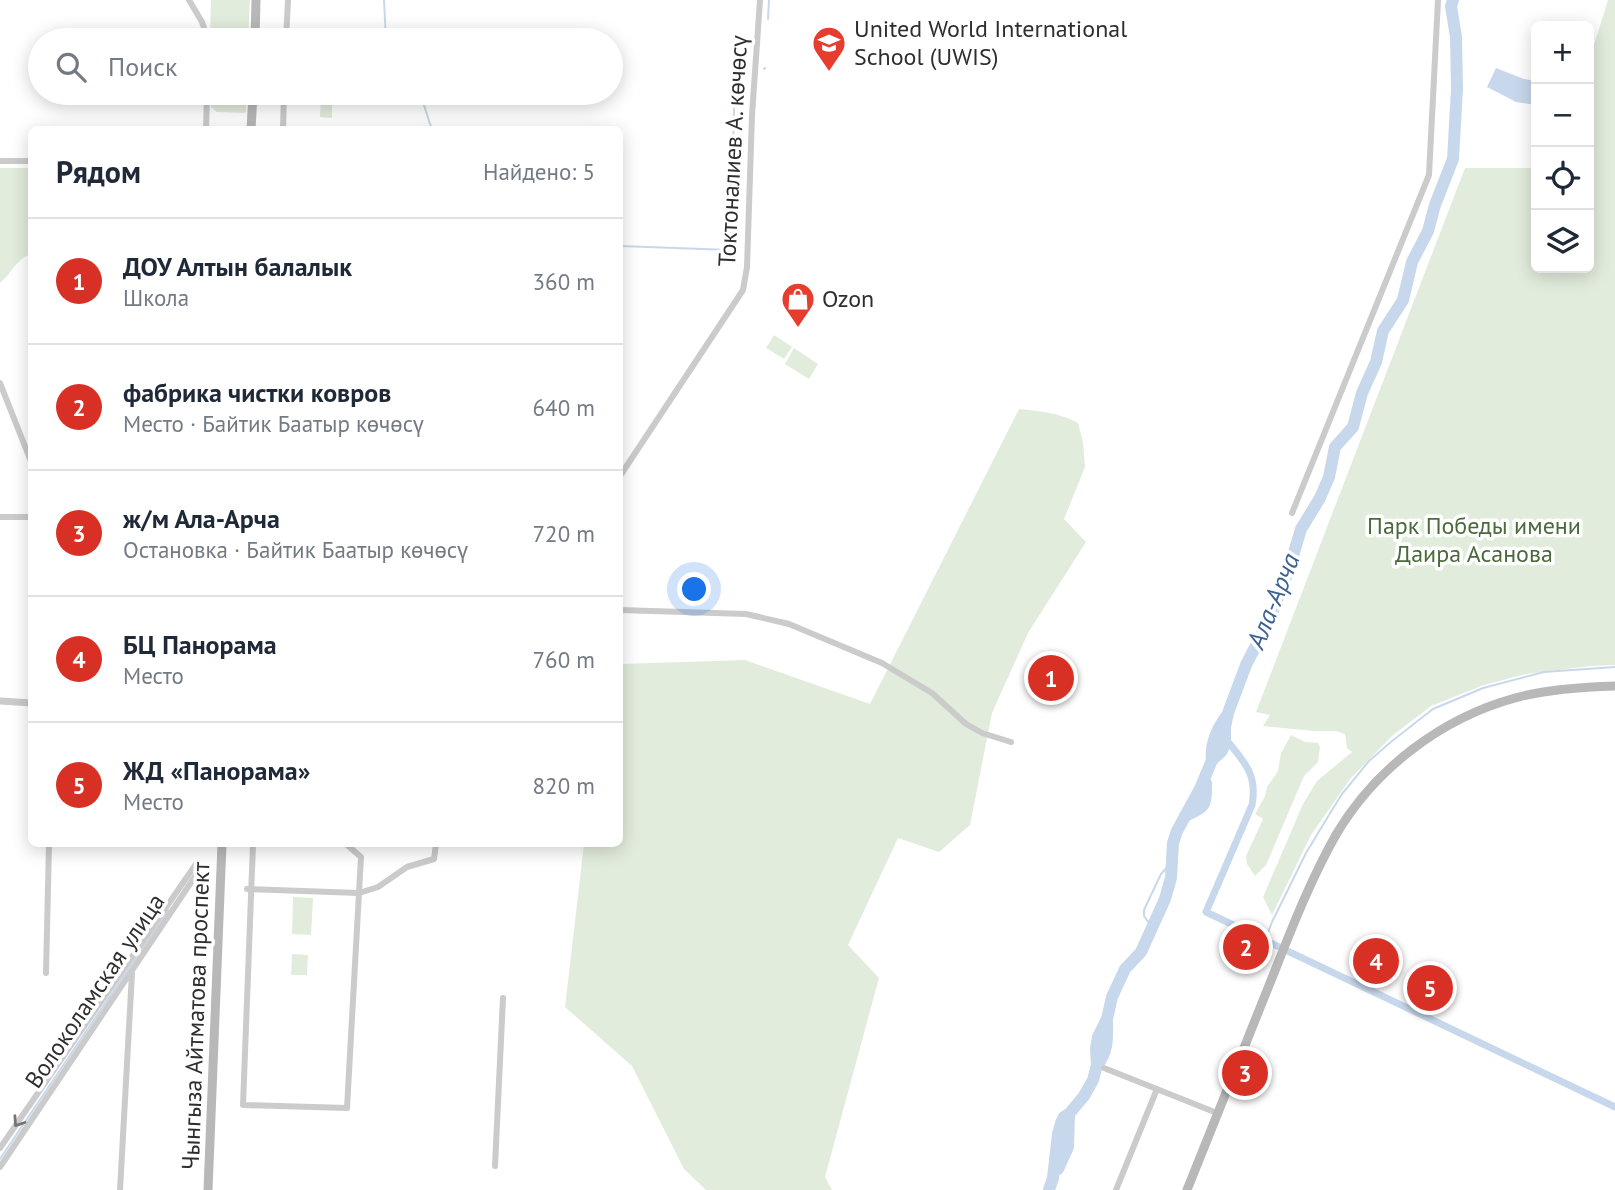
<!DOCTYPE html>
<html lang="ru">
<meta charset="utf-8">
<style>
:root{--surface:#fff;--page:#f6f6f7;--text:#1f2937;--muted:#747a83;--line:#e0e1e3;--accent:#d93025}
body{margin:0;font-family:"PT Sans",sans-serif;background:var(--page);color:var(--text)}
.controls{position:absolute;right:21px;top:21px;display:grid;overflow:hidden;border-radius:10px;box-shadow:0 4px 18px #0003}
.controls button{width:63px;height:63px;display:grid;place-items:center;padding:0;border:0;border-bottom:2px solid var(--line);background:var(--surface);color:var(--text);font:35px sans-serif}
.you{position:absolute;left:695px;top:590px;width:24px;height:24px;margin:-18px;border:5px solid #fff;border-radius:50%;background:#1a73e8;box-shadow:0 0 0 10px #1a73e833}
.badge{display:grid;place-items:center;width:46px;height:46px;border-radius:50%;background:var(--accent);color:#fff;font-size:23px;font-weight:700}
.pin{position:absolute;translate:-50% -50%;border:4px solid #fff;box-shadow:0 2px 7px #0006}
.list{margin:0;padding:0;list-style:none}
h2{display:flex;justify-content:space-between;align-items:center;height:91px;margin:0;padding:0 28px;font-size:30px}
h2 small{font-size:23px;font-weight:400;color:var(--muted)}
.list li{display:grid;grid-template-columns:46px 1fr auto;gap:21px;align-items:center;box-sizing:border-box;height:126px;padding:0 28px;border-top:2px solid var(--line)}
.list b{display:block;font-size:26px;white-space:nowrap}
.list p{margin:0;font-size:23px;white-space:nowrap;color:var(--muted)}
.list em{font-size:23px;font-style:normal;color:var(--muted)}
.icon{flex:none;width:38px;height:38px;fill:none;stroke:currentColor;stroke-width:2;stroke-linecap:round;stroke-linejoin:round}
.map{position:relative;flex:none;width:1615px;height:1190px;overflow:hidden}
.search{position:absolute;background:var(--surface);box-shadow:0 4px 18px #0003;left:28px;top:28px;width:595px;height:77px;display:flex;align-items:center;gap:18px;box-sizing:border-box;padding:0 24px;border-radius:38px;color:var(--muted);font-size:26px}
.panel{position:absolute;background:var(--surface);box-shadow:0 4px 18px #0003;left:28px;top:126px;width:595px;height:721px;border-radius:10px}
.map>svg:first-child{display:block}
.green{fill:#e2ecdc}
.water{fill:#c8d8ec}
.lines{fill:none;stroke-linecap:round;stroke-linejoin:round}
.stream{stroke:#c8d8ec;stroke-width:2}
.canal{stroke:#c8d8ec;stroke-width:7}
.river{stroke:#c8d8ec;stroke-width:12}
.minor{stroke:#cbcbcb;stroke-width:6}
.tertiary{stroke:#cbcbcb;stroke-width:7}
.secondary{stroke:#b8b8b8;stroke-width:9}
.oneway{stroke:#757575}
.labels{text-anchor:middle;stroke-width:7;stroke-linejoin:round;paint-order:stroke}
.poi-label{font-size:24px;fill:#2e2e2e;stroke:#fff;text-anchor:start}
.street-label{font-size:24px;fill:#2e2e2e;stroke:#fff}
.park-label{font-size:24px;fill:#4a6a3b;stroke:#fff}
.water-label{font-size:26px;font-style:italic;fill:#3c6390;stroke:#fff}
</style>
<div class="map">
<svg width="1615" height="1190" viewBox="0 0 1615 1190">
<rect width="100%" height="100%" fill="#fff"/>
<g class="green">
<path d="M211,0H250L248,40H210Z"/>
<path d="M1608,0H1615V665L1591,666L1526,674L1484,685L1431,706L1392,736L1351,778L1311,835L1272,915L1263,897L1303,804L1317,781L1352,752L1347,748L1345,734L1336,731H1314L1263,726L1270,715L1256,712L1465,168H1536V268H1589V61Z"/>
<path d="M211,93H246V112L244,113L217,112L211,107Z"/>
<path d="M321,93L332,94V118L320,117Z"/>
<path d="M0,168H31L32,253C16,259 12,273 0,283Z"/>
<path d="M774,335L792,347L784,359L766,348Z"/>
<path d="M794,348L818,364L809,379L785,364Z"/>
<path d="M1019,409C1041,411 1060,413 1078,423L1083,442L1085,467L1064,519L1086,542L1028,633L992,713L970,825L939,852L898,838L848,945L879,978L825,1177L832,1190H706L684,1169L632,1066L565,1007L584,844H620V664L745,660L870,704Z"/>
<path d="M1291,735L1305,742L1318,743L1320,747L1318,762L1304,776L1266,865L1255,876L1247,864L1246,856L1263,819L1255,814L1265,796L1267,787L1278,771L1281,753Z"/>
<path d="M293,897L313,898L311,935L292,934Z"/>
<path d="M292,954L308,955L307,975H291Z"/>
</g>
<path class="water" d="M1496,68L1524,79L1536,81V105L1516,102L1487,87Z"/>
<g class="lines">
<g class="stream">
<path d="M384,0L386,40"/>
<path d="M768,19L769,0"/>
<path d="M764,69L765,68"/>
<path d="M420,93L432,130"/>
<path d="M620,246L730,250L735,78L741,70"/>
<path d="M1152,927L1144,916V910L1161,874L1171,863"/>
<path d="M1265,940L1272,922L1306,853L1329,815L1342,794L1369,761L1392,741L1433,709L1483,688L1544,672L1615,667"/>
<path d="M0,1159L168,910"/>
</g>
<path class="canal" d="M1225,738C1243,761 1258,773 1252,805L1206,912L1615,1107"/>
<g class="river">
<path d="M1212,760C1210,744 1216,731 1225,718"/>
<path d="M1185,816C1206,806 1206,807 1206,783"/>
<path d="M1097,1065C1109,1052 1107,1035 1107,1019"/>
<path d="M1058,1169L1068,1147L1069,1114"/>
<path d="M1049,1190L1053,1178L1058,1134L1061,1123L1064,1117L1069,1114L1084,1096L1093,1080L1097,1065L1096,1049L1098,1037L1107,1019L1112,997L1125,969L1141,952L1165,899L1171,878L1173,843L1177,831L1200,789L1212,760L1222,751L1225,743V727L1228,713L1246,665L1271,616L1290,566L1301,529L1320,498L1329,477L1335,447L1353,427L1362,393L1376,362L1383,331L1403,300L1412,262L1428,231L1435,205L1453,159L1457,89L1456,37L1451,6L1453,0"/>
</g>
<g class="minor">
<path d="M189,0L202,22L208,40"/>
<path d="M286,40L288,0"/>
<path d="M206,130L207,93"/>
<path d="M283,130L284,93"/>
<path d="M0,161H32"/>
<path d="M0,383L32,464"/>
<path d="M620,476L743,290L747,267L752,115L760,0"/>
<path d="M1292,513L1429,175L1438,0"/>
<path d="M0,517H32"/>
<path d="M620,610L746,614L789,624L882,663L932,693L966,724L982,733L1011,742"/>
<path d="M253,844L243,1105L347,1108L361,857L346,844"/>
<path d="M247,889L359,893L378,887L407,867L434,859L436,844"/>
<path d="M46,973L49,844"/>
<path d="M1104,1068L1217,1113"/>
<path d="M0,1148L196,864"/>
<path d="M495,1166L503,998"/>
<path d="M0,1167L196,875V864"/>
<path d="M120,1190L132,973"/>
<path d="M1116,1190L1157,1089"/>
</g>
<path class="tertiary" d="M0,701L32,703"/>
<g class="secondary">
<path d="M255,40L256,0"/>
<path d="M251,130L253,93"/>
<path d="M208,1190L222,844"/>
<path d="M1187,1190C1214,1121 1242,1052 1270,983C1290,933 1310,880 1337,833C1376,768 1442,718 1515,698C1547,689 1582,687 1615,686"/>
</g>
</g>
<defs><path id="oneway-chevron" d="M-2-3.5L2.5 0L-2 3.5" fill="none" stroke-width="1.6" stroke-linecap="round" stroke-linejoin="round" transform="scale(1.75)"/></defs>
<use class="oneway" href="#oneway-chevron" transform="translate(18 1122) rotate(124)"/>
<defs>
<symbol id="school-pin" viewBox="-11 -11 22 30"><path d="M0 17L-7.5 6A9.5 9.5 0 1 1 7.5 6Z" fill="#e63d2f" stroke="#fff"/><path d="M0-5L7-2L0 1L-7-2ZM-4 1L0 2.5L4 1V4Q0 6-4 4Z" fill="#fff"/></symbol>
<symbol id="shop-pin" viewBox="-11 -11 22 30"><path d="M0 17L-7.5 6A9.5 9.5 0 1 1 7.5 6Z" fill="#e63d2f" stroke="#fff"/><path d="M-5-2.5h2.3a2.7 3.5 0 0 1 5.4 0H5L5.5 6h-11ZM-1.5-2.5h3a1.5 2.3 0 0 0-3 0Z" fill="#fff"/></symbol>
</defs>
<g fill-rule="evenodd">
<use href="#school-pin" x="810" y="24" width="38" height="52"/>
<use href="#shop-pin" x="779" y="280" width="38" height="52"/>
</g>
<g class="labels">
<g class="poi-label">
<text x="854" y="37">United World International<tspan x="854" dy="28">School (UWIS)</tspan></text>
<text x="822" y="307">Ozon</text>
</g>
<g class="street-label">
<text transform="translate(733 151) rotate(-87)" y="8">Токтоналиев А. көчөсү</text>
<text transform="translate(95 991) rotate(-56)" y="8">Волоколамская улица</text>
<text transform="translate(196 1016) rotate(-88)" y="8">Чынгыза Айтматова проспект</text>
</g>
<g class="park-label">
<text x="1474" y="534">Парк Победы имени<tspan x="1474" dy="28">Даира Асанова</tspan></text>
</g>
<g class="water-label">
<text transform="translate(1273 601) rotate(-68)" y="9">Ала-Арча</text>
</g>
</g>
</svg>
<div class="controls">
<button>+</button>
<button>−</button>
<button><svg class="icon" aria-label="locate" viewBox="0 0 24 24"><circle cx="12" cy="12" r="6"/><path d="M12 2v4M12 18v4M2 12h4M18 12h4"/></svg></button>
<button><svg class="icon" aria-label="layers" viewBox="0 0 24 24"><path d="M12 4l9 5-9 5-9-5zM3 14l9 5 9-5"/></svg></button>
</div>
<div class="you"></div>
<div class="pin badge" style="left:1051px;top:678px">1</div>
<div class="pin badge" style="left:1246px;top:947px">2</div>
<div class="pin badge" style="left:1245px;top:1073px">3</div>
<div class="pin badge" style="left:1376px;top:961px">4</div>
<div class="pin badge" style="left:1430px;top:988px">5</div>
<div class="search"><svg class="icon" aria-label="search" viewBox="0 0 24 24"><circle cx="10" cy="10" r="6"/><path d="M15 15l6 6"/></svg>Поиск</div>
<section class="panel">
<h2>Рядом<small>Найдено: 5</small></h2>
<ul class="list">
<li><span class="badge">1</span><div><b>ДОУ Алтын балалык</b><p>Школа</p></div><em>360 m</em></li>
<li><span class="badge">2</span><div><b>фабрика чистки ковров</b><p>Место · Байтик Баатыр көчөсү</p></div><em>640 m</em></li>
<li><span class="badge">3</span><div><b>ж/м Ала-Арча</b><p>Остановка · Байтик Баатыр көчөсү</p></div><em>720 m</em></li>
<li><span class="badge">4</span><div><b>БЦ Панорама</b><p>Место</p></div><em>760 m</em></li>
<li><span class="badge">5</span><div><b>ЖД «Панорама»</b><p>Место</p></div><em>820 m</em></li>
</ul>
</section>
</div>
